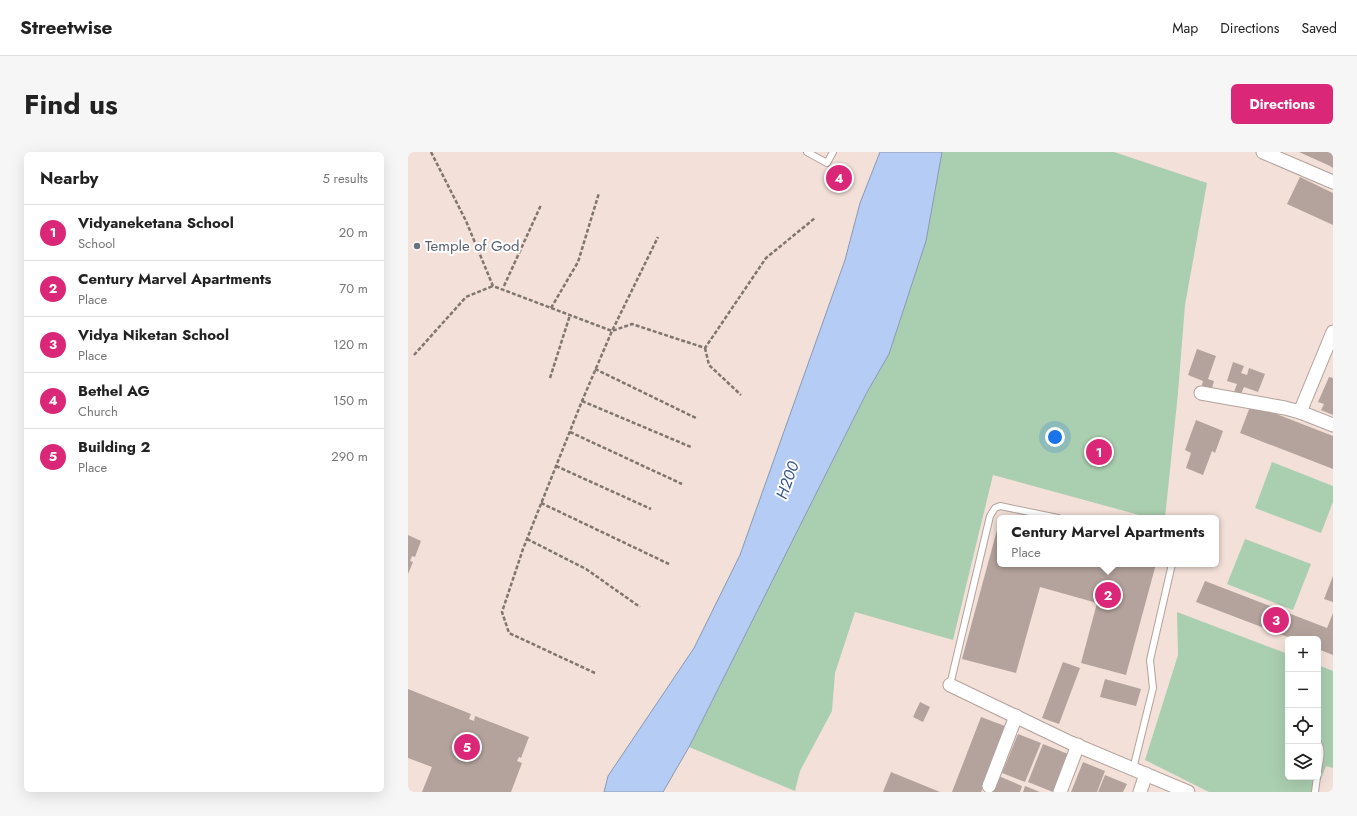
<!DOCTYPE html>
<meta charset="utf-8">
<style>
:root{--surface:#fff;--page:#f6f6f6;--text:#222;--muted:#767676;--line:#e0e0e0;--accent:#db2777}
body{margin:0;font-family:Jost,sans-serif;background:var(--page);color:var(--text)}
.controls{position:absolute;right:12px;bottom:12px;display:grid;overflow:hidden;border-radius:6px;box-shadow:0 4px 16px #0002}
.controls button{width:36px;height:36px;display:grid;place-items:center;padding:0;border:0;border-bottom:1px solid var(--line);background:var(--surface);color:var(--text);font:20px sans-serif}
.you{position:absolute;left:647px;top:285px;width:14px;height:14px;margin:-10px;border:3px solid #fff;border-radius:50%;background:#1a73e8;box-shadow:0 0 0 6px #1a73e833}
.badge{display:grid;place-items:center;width:26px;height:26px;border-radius:50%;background:var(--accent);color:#fff;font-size:13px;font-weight:700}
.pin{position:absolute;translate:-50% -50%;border:2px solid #fff;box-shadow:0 1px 4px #0006}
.popup{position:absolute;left:589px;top:363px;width:222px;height:52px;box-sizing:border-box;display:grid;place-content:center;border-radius:6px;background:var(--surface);filter:drop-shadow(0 1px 3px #0005);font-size:13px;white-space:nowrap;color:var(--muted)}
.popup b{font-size:15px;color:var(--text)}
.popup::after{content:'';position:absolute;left:50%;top:100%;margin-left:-8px;border:8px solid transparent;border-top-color:var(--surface)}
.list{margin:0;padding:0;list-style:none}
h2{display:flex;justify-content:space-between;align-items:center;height:52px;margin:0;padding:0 16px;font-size:17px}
h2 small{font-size:13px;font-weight:400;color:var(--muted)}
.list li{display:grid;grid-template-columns:26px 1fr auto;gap:12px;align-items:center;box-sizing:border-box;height:56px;padding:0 16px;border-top:1px solid var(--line)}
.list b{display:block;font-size:15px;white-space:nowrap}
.list p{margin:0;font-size:13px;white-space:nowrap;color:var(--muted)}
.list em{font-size:13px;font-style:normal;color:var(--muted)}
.icon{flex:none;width:22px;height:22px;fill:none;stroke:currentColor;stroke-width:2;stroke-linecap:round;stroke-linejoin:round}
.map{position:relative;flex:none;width:925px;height:640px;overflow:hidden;border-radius:6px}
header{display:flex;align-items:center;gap:24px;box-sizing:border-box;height:56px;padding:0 20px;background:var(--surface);border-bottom:1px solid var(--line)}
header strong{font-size:19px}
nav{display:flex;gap:22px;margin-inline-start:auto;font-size:14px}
.intro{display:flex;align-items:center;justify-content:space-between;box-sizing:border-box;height:96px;padding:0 24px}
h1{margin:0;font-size:28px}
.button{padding:10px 18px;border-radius:6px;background:var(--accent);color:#fff;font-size:14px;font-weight:700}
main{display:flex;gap:24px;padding:0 24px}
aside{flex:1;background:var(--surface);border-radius:6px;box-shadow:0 4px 16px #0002}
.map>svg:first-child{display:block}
.green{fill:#aaceb0}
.water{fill:#b5cdf4;stroke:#8998b2}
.building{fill:#b4a39c}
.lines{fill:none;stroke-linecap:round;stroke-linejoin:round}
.lane-casing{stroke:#b3a29b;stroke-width:8}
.street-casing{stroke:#b3a29b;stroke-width:15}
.path{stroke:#80756f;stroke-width:2.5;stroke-dasharray:4 2;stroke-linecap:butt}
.lane{stroke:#fff;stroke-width:6}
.street{stroke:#fff;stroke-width:13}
.worship-dot{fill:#6b7280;stroke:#fff;stroke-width:1.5}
.labels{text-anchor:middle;stroke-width:4;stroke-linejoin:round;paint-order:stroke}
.worship-label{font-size:15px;fill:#5b616d;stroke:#fff;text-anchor:start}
.water-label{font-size:16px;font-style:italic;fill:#39588b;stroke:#fff}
</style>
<header>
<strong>Streetwise</strong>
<nav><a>Map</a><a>Directions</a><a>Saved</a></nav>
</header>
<div class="intro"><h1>Find us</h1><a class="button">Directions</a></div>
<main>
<aside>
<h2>Nearby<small>5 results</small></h2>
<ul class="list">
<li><span class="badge">1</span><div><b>Vidyaneketana School</b><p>School</p></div><em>20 m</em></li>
<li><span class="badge">2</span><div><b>Century Marvel Apartments</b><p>Place</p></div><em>70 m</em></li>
<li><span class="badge">3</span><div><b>Vidya Niketan School</b><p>Place</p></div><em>120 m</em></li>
<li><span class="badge">4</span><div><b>Bethel AG</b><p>Church</p></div><em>150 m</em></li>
<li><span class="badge">5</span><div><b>Building 2</b><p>Place</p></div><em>290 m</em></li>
</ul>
</aside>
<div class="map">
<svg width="925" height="640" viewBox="0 0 925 640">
<rect width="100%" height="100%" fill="#f3e1d9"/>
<g class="green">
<path d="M534,0H706L799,31L777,153L770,241L757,366H742L585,323L545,488L447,460L427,521L424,559L392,619L387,639L281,595L458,242L481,202L518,89Z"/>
<path d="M864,310L925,334V350L913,381L847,356Z"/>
<path d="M837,387L903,412L885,458L819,432Z"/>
<path d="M769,460L880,502V625H910V513L925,519V616L918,614L908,640H801L737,608L770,503Z"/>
</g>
<path class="water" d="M472,0H534L518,89L481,202L458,242L281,595L255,640H196L200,624L286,496L332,403L437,108L452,51Z"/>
<g class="building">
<path d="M891,0H925V16L922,14Z"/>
<path d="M892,25L925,41V73L879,52Z"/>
<path d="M789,197L808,204L800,227L806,229L803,240L793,236L795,229L780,223Z"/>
<path d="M825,210L836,214L833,221L839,223L841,216L857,222L850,240L836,235L833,242L826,240L829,232L819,229Z"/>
<path d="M921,225L925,226V263L913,258L916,252L910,250Z"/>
<path d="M843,252L925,284V317L832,281Z"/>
<path d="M788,268L815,279L807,301L804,299L795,323L778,316L783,301L777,298Z"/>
<path d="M592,367V412H748L718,523L673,511L689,451L632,435L608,521L554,507Z"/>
<path d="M0,383L13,389L7,405L4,404L2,409L5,410L0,422Z"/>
<path d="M925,424V450L916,447Z"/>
<path d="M797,429L919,476L925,461V503L910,497V487H885L788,450Z"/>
<path d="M655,510L672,516L651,572L634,566Z"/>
<path d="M697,527L733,537L728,554L692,545Z"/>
<path d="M0,537L63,562L61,567L66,569L67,564L121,585L113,606L111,605L109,609L114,611L103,640H14L24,615L0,606Z"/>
<path d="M512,550L522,555L515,570L505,565Z"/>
<path d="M573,565L597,574L575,636L573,640H544Z"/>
<path d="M610,582L633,591L617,630L594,621Z"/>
<path d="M635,592L660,602L645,640L620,630Z"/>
<path d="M675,610L697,619L689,640H663Z"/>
<path d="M483,620L532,640H475Z"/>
<path d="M697,623L719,632L715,640H690Z"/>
<path d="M591,624L614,634L612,640H584Z"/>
<path d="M617,634L632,640H615Z"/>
</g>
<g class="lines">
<defs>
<g id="lane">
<path d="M399,0L419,11L425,0"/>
<path d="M542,533L582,364L587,356L592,354L650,366"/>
<path d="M910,591C915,599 911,610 910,619"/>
<path d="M725,617L745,536L742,508L764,412"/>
<path d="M907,640L909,625"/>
</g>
<g id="street">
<path d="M855,0L925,30"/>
<path d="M793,241L877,256L892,260L925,273"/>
<path d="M892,260L925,180"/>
<path d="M542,533L663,591L780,640"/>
<path d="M581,634L608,564"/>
<path d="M652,640L670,593"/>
<path d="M732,640L738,622"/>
</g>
</defs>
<use href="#lane" class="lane-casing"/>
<use href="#street" class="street-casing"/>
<g class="path">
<path d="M23,0L58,69L85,134L204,179L224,172L297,196L358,106L407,66"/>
<path d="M96,134L133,53"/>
<path d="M143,156L170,110L191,41"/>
<path d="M297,196L301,213L333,243"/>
<path d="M6,203L58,145L85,134"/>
<path d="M187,217L288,266"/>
<path d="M142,226L162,163"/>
<path d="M174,249L283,295"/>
<path d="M162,280L274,332"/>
<path d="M148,314L243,357"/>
<path d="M133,351L261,412"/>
<path d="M119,387L178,417L232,455"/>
<path d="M187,521L101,481L94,460L115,397L174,249L204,179L250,85"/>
</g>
<use href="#lane" class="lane"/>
<use href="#street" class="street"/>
</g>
<circle class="worship-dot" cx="9" cy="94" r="4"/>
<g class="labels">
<g class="worship-label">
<text x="17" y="99">Temple of God</text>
</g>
<g class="water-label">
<text transform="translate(379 328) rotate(-70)" y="6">H200</text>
</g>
</g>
</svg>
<div class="controls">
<button>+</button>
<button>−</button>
<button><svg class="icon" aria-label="locate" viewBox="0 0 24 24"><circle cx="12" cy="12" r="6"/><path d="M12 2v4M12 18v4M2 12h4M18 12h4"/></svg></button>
<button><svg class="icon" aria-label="layers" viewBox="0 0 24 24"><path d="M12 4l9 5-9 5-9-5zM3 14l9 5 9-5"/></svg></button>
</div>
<div class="you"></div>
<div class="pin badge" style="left:691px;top:300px">1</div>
<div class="pin badge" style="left:700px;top:443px">2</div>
<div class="popup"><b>Century Marvel Apartments</b>Place</div>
<div class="pin badge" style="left:868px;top:468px">3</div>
<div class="pin badge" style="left:431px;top:26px">4</div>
<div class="pin badge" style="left:59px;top:595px">5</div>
</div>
</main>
